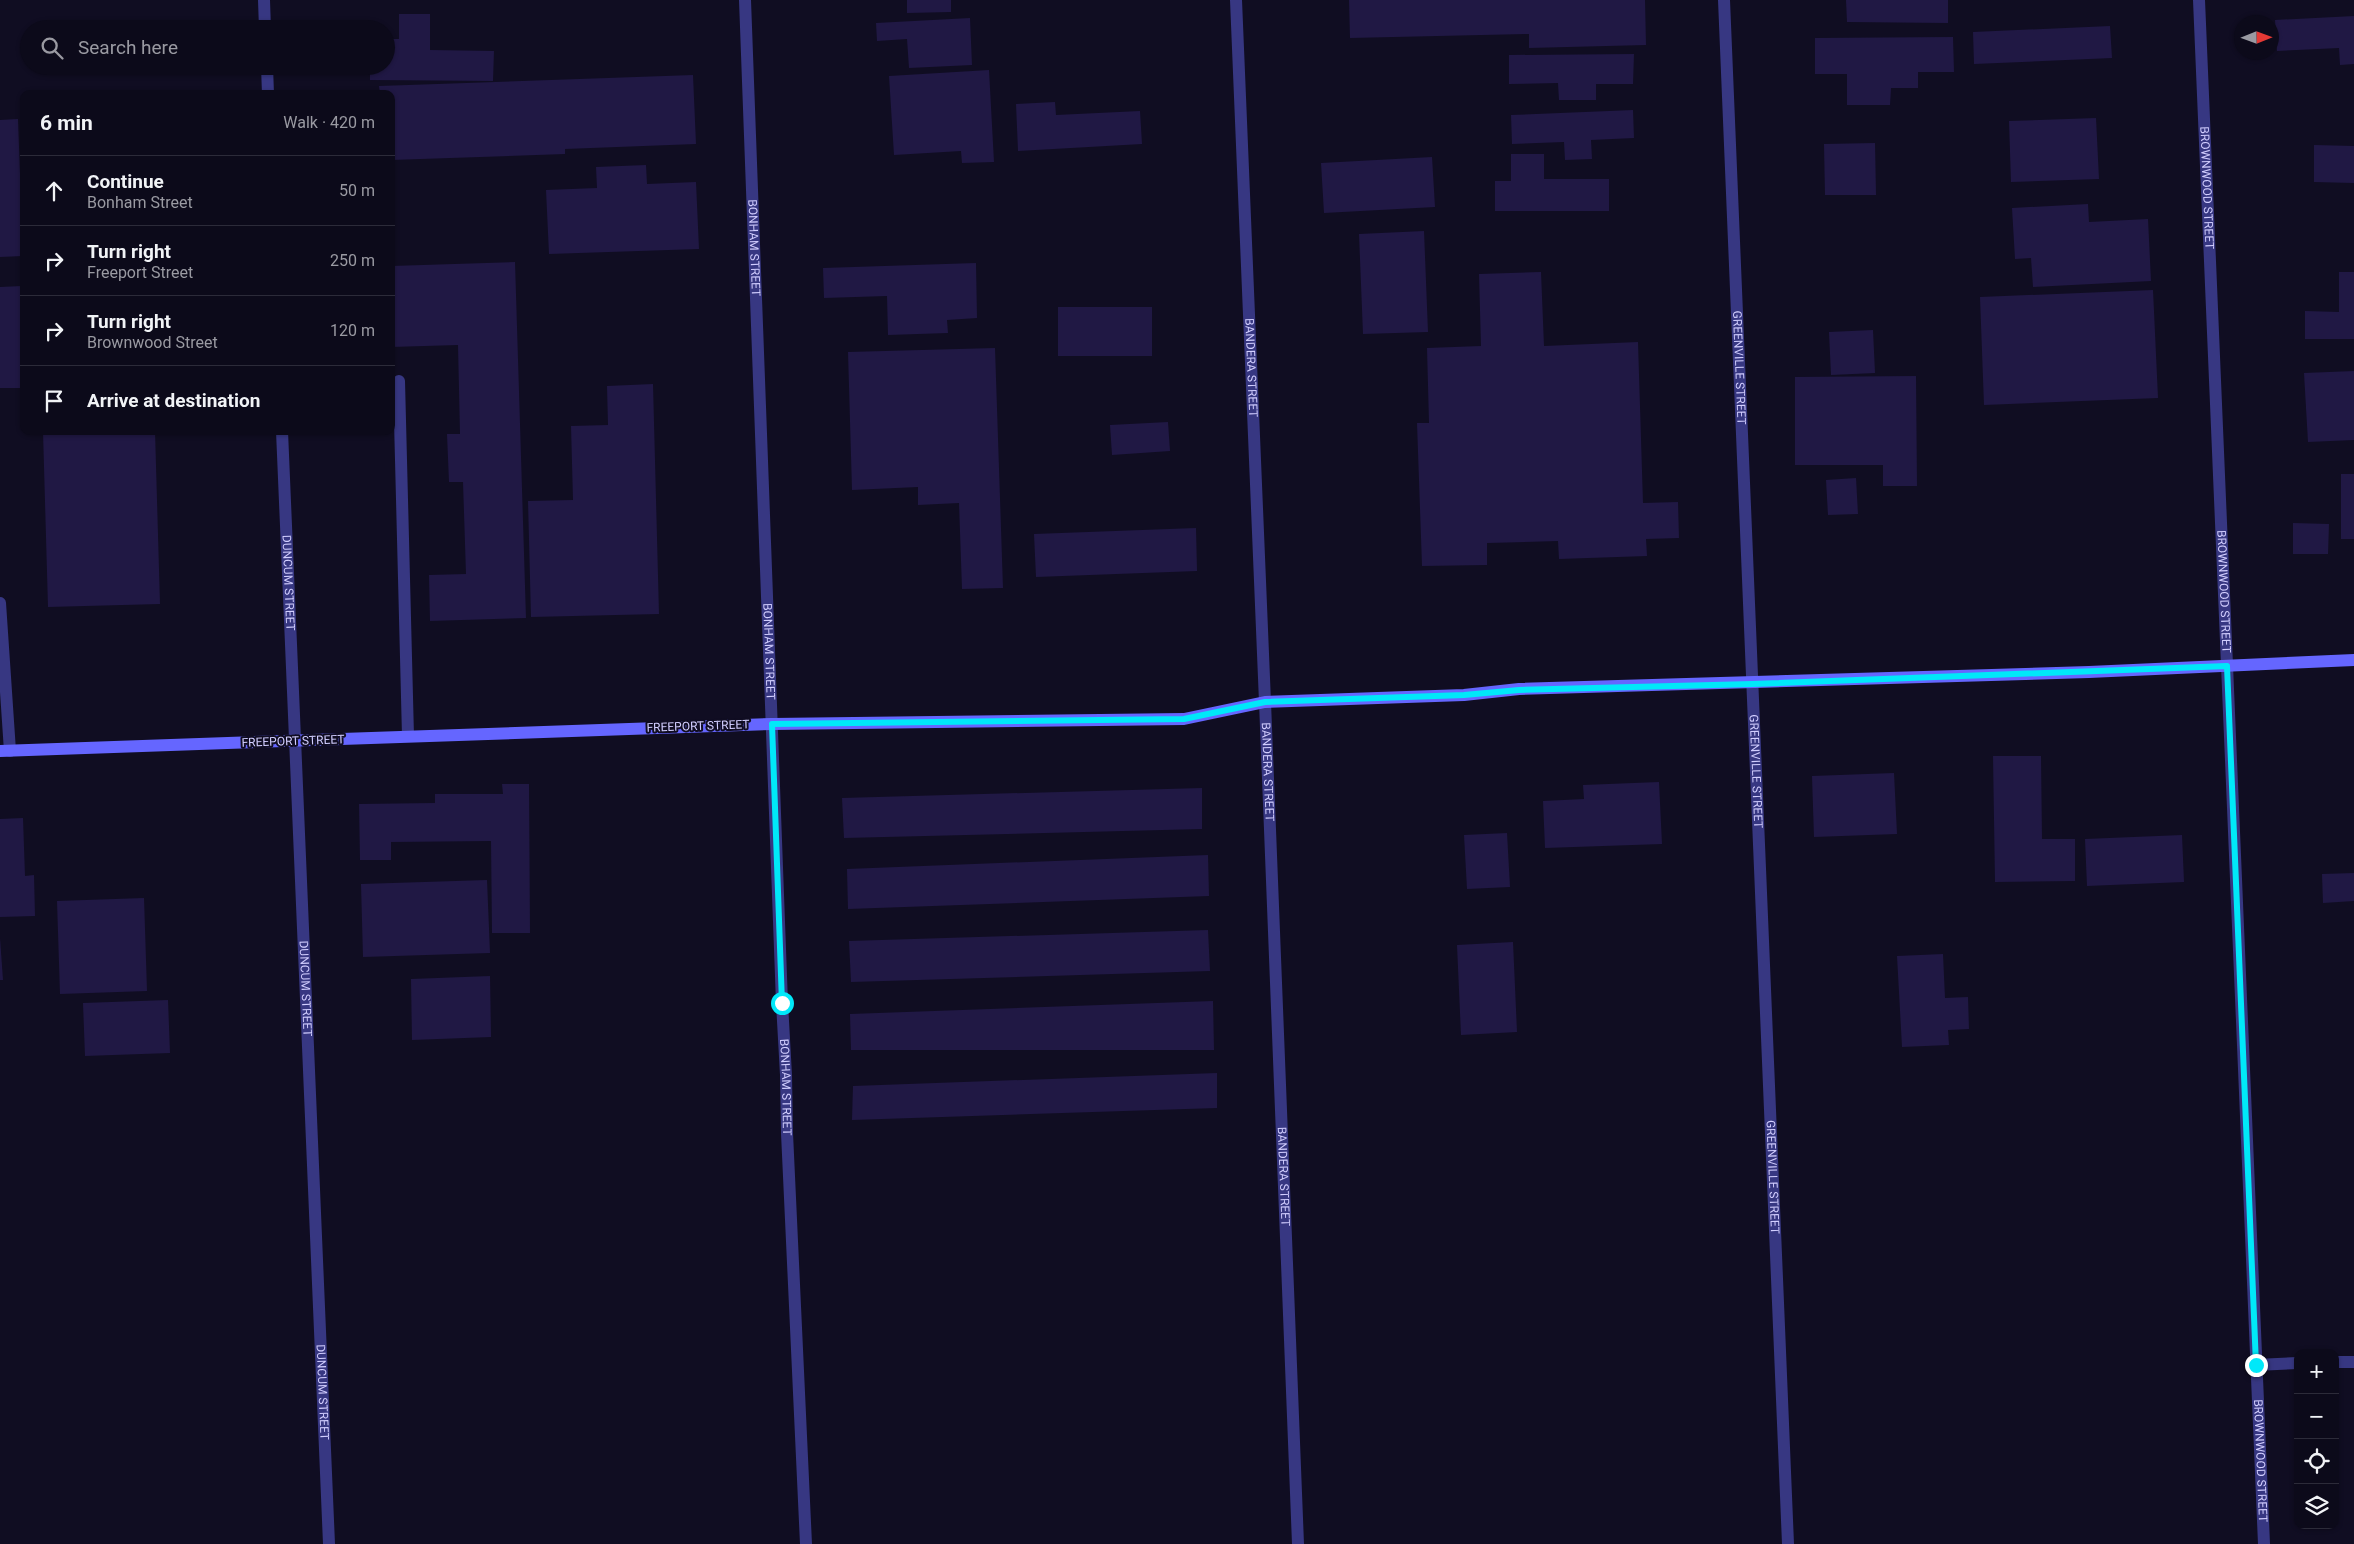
<!DOCTYPE html>
<meta charset="utf-8">
<style>
:root{--surface:#0c0a1a;--page:#151323;--text:#f1f3f6;--muted:#9a9aa2;--line:#2c2b39}
body{margin:0;font-family:Roboto,sans-serif;background:var(--page);color:var(--text)}
.controls{position:absolute;right:15px;bottom:15px;display:grid;overflow:hidden;border-radius:10px;box-shadow:0 1px 4px #0004}
.controls button{width:45px;height:45px;display:grid;place-items:center;padding:0;border:0;border-bottom:1px solid var(--line);background:var(--surface);color:var(--text);font:25px sans-serif}
.compass{position:absolute;left:2234px;top:15px;width:45px;height:45px;border-radius:50%;background:var(--surface);box-shadow:0 1px 4px #0004;rotate:89deg}
.stop{position:absolute;width:15px;height:15px;margin:-11px;border:4px solid #00e8f9;border-radius:50%;background:#fff}
.stop.end{background:#00e8f9;border-color:#fff;box-shadow:0 1px 5px #0008}
.list{margin:0;padding:0;list-style:none}
h2{display:flex;justify-content:space-between;align-items:center;height:65px;margin:0;padding:0 20px;font-size:21px}
h2 small{font-size:16px;font-weight:400;color:var(--muted)}
.list li{display:grid;grid-template-columns:32px 1fr auto;gap:15px;align-items:center;box-sizing:border-box;height:70px;padding:0 20px;border-top:1px solid var(--line)}
.list b{display:block;font-size:19px;white-space:nowrap}
.list p{margin:0;font-size:16px;white-space:nowrap;color:var(--muted)}
.list em{font-size:16px;font-style:normal;color:var(--muted)}
.icon{flex:none;width:28px;height:28px;fill:none;stroke:currentColor;stroke-width:2;stroke-linecap:round;stroke-linejoin:round}
.map{position:relative;flex:none;width:2354px;height:1544px;overflow:hidden}
.search{position:absolute;background:var(--surface);box-shadow:0 1px 4px #0004;left:20px;top:20px;width:375px;height:55px;display:flex;align-items:center;gap:12px;box-sizing:border-box;padding:0 18px;border-radius:28px;color:var(--muted);font-size:19px}
.panel{position:absolute;background:var(--surface);box-shadow:0 1px 4px #0004;left:20px;top:90px;width:375px;height:345px;border-radius:10px}
.map>svg:first-child{display:block}
.building{fill:#201844}
.lines{fill:none;stroke-linecap:round;stroke-linejoin:round}
.service{stroke:#373782;stroke-width:12}
.minor{stroke:#373782;stroke-width:12}
.tertiary{stroke:#373782;stroke-width:12}
.secondary{stroke:#6566ff;stroke-width:12}
.route{stroke:#00e8f9;stroke-width:6}
.labels{text-anchor:middle;stroke-width:4;stroke-linejoin:round;paint-order:stroke}
.street-label{font-size:12px;fill:#d2ceff;stroke:#100d22}
</style>
<div class="map">
<svg width="2354" height="1544" viewBox="0 0 2354 1544">
<rect width="100%" height="100%" fill="#100d22"/>
<g class="building">
<path d="M907,0H951V12L907,13Z"/>
<path d="M1349,0H1645L1646,45L1529,48V34L1350,38Z"/>
<path d="M1846,0H1948V23L1847,22Z"/>
<path d="M399,14H430V50L494,51L493,81L370,80V66H386V39H399Z"/>
<path d="M2354,16V64L2340,65L2339,48L2277,51L2275,20Z"/>
<path d="M970,18L972,65L909,68L907,39L877,41L876,23Z"/>
<path d="M2110,26L2112,58L1974,64L1973,32Z"/>
<path d="M1953,37L1954,72H1918V88H1891L1890,105H1847V74H1815V38Z"/>
<path d="M1634,54L1633,84H1596V100H1559L1558,83L1509,84V55Z"/>
<path d="M989,70L994,162L962,163L961,151L894,155L889,76Z"/>
<path d="M693,75L696,144L565,149V154L391,160V94H380L379,86Z"/>
<path d="M1055,102L1056,115L1140,111L1142,144L1018,151L1016,104Z"/>
<path d="M1633,110L1634,138L1591,140L1592,159L1565,160L1564,142L1512,144L1511,115Z"/>
<path d="M2096,118L2099,179L2011,182L2009,121Z"/>
<path d="M18,119L23,256L0,257V120Z"/>
<path d="M1875,143L1876,195H1825L1824,144Z"/>
<path d="M2314,145L2354,146V183L2314,182Z"/>
<path d="M1511,154H1544V179H1609V211H1495V181H1511Z"/>
<path d="M1432,157L1435,207L1324,213L1321,163Z"/>
<path d="M646,165L647,184L696,182L699,249L549,254L546,190L597,188L596,167Z"/>
<path d="M2088,204L2089,222L2148,219L2151,281L2033,287L2031,258L2015,259L2012,208Z"/>
<path d="M1424,231L1428,332L1363,334L1359,234Z"/>
<path d="M515,262L526,618L430,621L429,575L466,574L463,482H449L447,434H460L458,345L391,347V266Z"/>
<path d="M976,263L977,318L947,320L948,333L888,335L887,296L824,298L823,268Z"/>
<path d="M1541,272L1544,346L1638,342L1643,503L1678,502L1679,538L1646,539L1647,556L1559,559L1558,541L1487,543V565L1422,566L1417,423H1429L1427,348L1481,346L1479,274Z"/>
<path d="M2339,272H2354V339H2305V311L2339,312Z"/>
<path d="M22,286L24,388H0V287Z"/>
<path d="M2153,290L2158,398L1984,405L1980,297Z"/>
<rect x="1058" y="307" width="94" height="49"/>
<path d="M1873,330L1875,373L1831,375L1829,332Z"/>
<path d="M995,348L1003,588L962,589L959,503L918,505V487L852,490L848,352Z"/>
<path d="M2354,371V440L2308,442L2304,373Z"/>
<path d="M1916,376L1917,486H1883V465H1795V377Z"/>
<path d="M653,384L659,614L531,617L528,501L573,500L571,426L608,425L607,386Z"/>
<path d="M1168,422L1170,451L1112,455L1110,425Z"/>
<path d="M43,431H155L160,604L48,607Z"/>
<rect x="2341" y="474" width="13" height="65"/>
<path d="M1856,478L1858,514L1828,515L1826,480Z"/>
<path d="M2293,523L2329,524L2328,554H2293Z"/>
<path d="M1196,528L1197,571L1036,577L1034,534Z"/>
<path d="M1993,756H2041L2042,839H2075V881L1995,882Z"/>
<path d="M1894,773L1897,834L1814,837L1812,776Z"/>
<path d="M1659,782L1662,844L1545,848L1543,801L1584,799L1583,785Z"/>
<path d="M502,784H529L530,933H492L491,841L391,842V860H360L359,804L435,803V794H503Z"/>
<path d="M1202,788V829L844,838L842,798Z"/>
<path d="M23,818L25,876L34,875L35,916L0,917V819Z"/>
<path d="M1507,833L1510,887L1467,889L1464,835Z"/>
<path d="M2182,835L2184,882L2087,886L2085,839Z"/>
<path d="M1208,855L1209,896L848,909L847,869Z"/>
<path d="M2354,873V901L2323,903L2322,874Z"/>
<path d="M487,880L490,953L363,957L361,884Z"/>
<path d="M144,898L147,991L60,994L57,901Z"/>
<path d="M1208,930L1210,971L851,982L849,941Z"/>
<path d="M0,938L3,980H0Z"/>
<path d="M1513,942L1517,1032L1461,1035L1457,945Z"/>
<path d="M1943,954L1945,998L1968,997L1969,1029L1948,1030L1949,1045L1902,1047L1897,956Z"/>
<path d="M490,976L491,1037L412,1040L411,979Z"/>
<path d="M168,1000L170,1053L85,1056L83,1003Z"/>
<path d="M1213,1001L1214,1050H851L850,1014Z"/>
<path d="M1217,1073V1108L852,1120L853,1086Z"/>
</g>
<g class="lines">
<g class="service">
<path d="M399,381L408,736"/>
<path d="M0,603L10,751"/>
<path d="M2335,1362H2354"/>
<path d="M2256,1365L2298,1363"/>
</g>
<g class="minor">
<path d="M264,0L265,29"/>
<path id="s1" d="M745,0L782,1003L786,1075L787,1133L806,1544"/>
<path id="s2" d="M1724,0L1788,1544"/>
<path id="s3" d="M2199,0L2264,1544"/>
<path d="M267,66L268,94"/>
<path id="s4" d="M282,431L329,1544"/>
<path id="s5" d="M1265,702L1298,1544"/>
</g>
<path class="tertiary" id="s6" d="M1236,0L1265,702"/>
<path class="secondary" d="M0,751L772,724L1184,719L1265,702L1464,695L1519,689L2089,672L2354,660"/>
</g>
<g class="lines">
<path class="route" d="M782,1003L772,724L1184,719L1265,702L1464,695L1519,690L1752,684L2227,666L2256,1365"/>
</g>
<g class="labels">
<g class="street-label">
<text dy="4" stroke="none"><textPath href="#s3" startOffset="188">BROWNWOOD STREET</textPath></text>
<text dy="4" stroke="none"><textPath href="#s1" startOffset="248">BONHAM STREET</textPath></text>
<text dy="4" stroke="none"><textPath href="#s6" startOffset="368">BANDERA STREET</textPath></text>
<text dy="4" stroke="none"><textPath href="#s2" startOffset="368">GREENVILLE STREET</textPath></text>
<text dy="4" stroke="none"><textPath href="#s4" startOffset="152">DUNCUM STREET</textPath></text>
<text dy="4" stroke="none"><textPath href="#s3" startOffset="592">BROWNWOOD STREET</textPath></text>
<text dy="4" stroke="none"><textPath href="#s1" startOffset="652">BONHAM STREET</textPath></text>
<text transform="translate(698 726) rotate(-2)" y="4">FREEPORT STREET</text>
<text transform="translate(293 741) rotate(-2)" y="4">FREEPORT STREET</text>
<text dy="4" stroke="none"><textPath href="#s5" startOffset="70">BANDERA STREET</textPath></text>
<text dy="4" stroke="none"><textPath href="#s2" startOffset="772">GREENVILLE STREET</textPath></text>
<text dy="4" stroke="none"><textPath href="#s4" startOffset="558">DUNCUM STREET</textPath></text>
<text dy="4" stroke="none"><textPath href="#s1" startOffset="1088">BONHAM STREET</textPath></text>
<text dy="4" stroke="none"><textPath href="#s5" startOffset="475">BANDERA STREET</textPath></text>
<text dy="4" stroke="none"><textPath href="#s2" startOffset="1178">GREENVILLE STREET</textPath></text>
<text dy="4" stroke="none"><textPath href="#s4" startOffset="962">DUNCUM STREET</textPath></text>
<text dy="4" stroke="none"><textPath href="#s3" startOffset="1462">BROWNWOOD STREET</textPath></text>
</g>
</g>
</svg>
<div class="controls">
<button>+</button>
<button>−</button>
<button><svg class="icon" aria-label="locate" viewBox="0 0 24 24"><circle cx="12" cy="12" r="6"/><path d="M12 2v4M12 18v4M2 12h4M18 12h4"/></svg></button>
<button><svg class="icon" aria-label="layers" viewBox="0 0 24 24"><path d="M12 4l9 5-9 5-9-5zM3 14l9 5 9-5"/></svg></button>
</div>
<svg class="compass" viewBox="-18 -18 36 36"><path d="M0-13l5 13h-10z" fill="#e53935"/><path d="M0 13l5-13h-10z" fill="#9a9aa2"/></svg>
<div class="stop" style="left:782px;top:1003px"></div>
<div class="stop end" style="left:2256px;top:1365px"></div>
<div class="search"><svg class="icon" aria-label="search" viewBox="0 0 24 24"><circle cx="10" cy="10" r="6"/><path d="M15 15l6 6"/></svg>Search here</div>
<section class="panel">
<h2>6 min<small>Walk · 420 m</small></h2>
<ul class="list">
<li><svg class="icon" aria-label="ahead" viewBox="0 0 24 24"><path d="M12 20V5M6 11l6-6 6 6"/></svg><div><b>Continue</b><p>Bonham Street</p></div><em>50 m</em></li>
<li><svg class="icon" aria-label="right" viewBox="0 0 24 24"><path d="M7 20v-9h11M14 6l5 5-5 5"/></svg><div><b>Turn right</b><p>Freeport Street</p></div><em>250 m</em></li>
<li><svg class="icon" aria-label="right" viewBox="0 0 24 24"><path d="M7 20v-9h11M14 6l5 5-5 5"/></svg><div><b>Turn right</b><p>Brownwood Street</p></div><em>120 m</em></li>
<li><svg class="icon" aria-label="arrive" viewBox="0 0 24 24"><path d="M6 21V4h12l-3 4 3 4H6"/></svg><div><b>Arrive at destination</b></div></li>
</ul>
</section>
</div>
